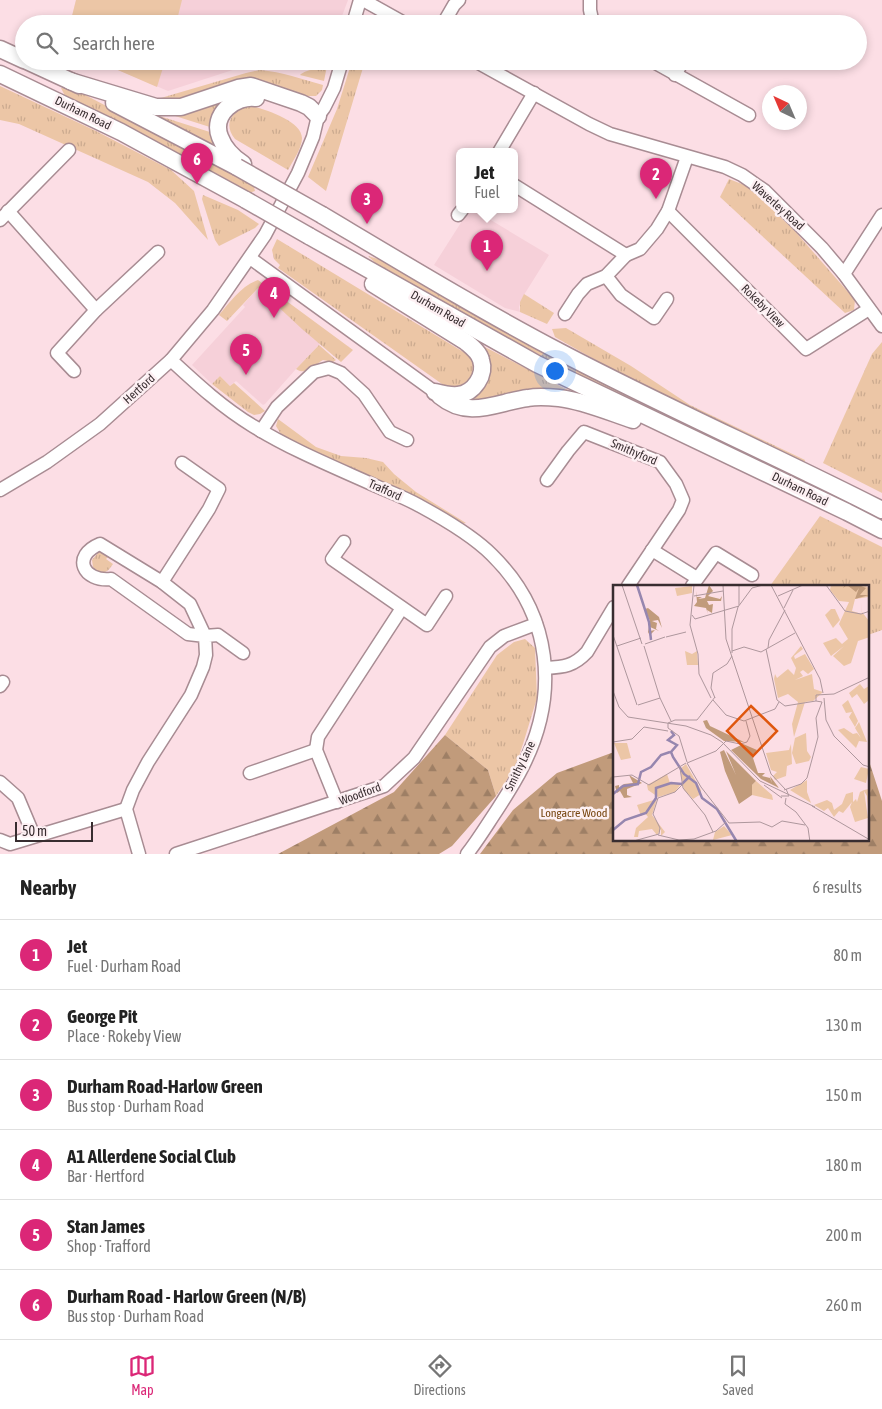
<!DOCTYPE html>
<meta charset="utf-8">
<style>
:root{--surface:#fff;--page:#f6f6f6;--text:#222;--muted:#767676;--line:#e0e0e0;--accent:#db2777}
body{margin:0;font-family:"Asap Condensed",sans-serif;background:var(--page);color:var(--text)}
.compass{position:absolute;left:762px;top:85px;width:45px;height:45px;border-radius:50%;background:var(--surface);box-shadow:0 2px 8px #0003;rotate:316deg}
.scale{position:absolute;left:15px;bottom:12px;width:78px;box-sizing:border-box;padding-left:5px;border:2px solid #382d30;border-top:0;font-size:14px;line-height:18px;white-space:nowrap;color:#382d30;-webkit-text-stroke:4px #fdf0f3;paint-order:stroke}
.you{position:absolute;left:554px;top:370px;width:18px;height:18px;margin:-12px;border:4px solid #fff;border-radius:50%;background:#1a73e8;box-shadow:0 0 0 8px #1a73e833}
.badge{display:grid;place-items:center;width:32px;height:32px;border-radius:50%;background:var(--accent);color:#fff;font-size:16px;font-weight:700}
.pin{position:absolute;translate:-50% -41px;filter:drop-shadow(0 1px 2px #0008)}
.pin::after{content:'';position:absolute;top:26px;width:18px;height:15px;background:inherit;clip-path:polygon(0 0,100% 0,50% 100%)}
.popup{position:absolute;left:456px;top:148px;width:62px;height:65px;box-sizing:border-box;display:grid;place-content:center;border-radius:8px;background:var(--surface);filter:drop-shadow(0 1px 4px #0005);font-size:16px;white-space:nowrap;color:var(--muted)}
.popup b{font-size:19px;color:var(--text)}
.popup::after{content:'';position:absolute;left:50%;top:100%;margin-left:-10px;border:10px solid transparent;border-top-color:var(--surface)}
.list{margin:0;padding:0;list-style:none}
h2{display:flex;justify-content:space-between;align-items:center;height:65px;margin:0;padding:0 20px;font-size:21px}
h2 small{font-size:16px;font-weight:400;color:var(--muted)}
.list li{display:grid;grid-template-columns:32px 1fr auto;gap:15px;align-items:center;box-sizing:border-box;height:70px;padding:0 20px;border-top:1px solid var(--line)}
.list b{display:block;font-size:19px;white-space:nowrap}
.list p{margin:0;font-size:16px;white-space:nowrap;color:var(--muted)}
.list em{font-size:16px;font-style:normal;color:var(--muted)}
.icon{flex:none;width:28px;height:28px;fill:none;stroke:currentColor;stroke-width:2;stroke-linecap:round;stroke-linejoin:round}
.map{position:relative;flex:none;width:882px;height:854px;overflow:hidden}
.search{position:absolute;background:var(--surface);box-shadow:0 2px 8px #0003;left:15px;right:15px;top:15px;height:55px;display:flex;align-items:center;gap:12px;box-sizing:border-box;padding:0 18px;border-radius:28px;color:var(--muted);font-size:19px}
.sheet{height:485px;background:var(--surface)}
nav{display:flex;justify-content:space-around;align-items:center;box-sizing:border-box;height:70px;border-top:1px solid var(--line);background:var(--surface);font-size:14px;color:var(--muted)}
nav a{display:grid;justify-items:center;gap:2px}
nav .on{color:var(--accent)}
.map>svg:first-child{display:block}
.built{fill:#f6d0d9}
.grass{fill:url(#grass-tufts)}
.forest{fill:url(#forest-firs)}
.garden{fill:#ecc6a6}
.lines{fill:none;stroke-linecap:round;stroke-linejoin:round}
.minor-casing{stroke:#a88c93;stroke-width:15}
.major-casing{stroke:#a88c93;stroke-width:19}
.minor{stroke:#fff;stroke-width:12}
.major{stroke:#fff;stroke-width:16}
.major-bridge-casing{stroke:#a88c93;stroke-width:19;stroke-linecap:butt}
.major-bridge{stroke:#fff;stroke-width:16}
.labels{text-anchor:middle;stroke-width:5;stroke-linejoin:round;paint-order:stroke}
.street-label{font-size:12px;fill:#382d30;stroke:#fdf0f3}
.park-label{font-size:12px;fill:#774611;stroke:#fdf0f3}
.inset-river{fill:none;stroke:#9686af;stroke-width:2.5}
.inset-road{fill:none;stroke:#ae979d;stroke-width:1}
.view{fill:#df570e;fill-opacity:0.15;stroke:#df570e;stroke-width:2.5}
.inset-edge{fill:none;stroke:#382d30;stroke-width:2.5}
</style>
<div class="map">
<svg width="882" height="854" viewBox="0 0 882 854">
<defs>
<pattern id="grass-tufts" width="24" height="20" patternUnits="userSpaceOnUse" patternTransform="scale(1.25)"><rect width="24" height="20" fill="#ecc6a6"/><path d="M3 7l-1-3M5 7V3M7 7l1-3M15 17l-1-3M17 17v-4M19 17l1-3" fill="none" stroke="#cbaa8f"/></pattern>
<pattern id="forest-firs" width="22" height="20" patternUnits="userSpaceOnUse" patternTransform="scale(1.25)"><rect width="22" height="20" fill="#c19b7b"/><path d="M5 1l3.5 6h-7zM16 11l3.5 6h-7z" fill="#9e7f65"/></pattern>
</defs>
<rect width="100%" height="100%" fill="#fcdee5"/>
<g class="built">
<path d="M76,0H348L339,24H70Z"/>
<path d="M97,61H315L304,67L290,69L264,65L245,66L168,91Z"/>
<path d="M469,210H474L549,255L522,298L519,307L520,312L505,308L434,265Z"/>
<path d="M258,288L320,344L296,369L265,404L263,405L236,381L230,386L220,376L212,384L192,365L245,307L243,305Z"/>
</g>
<g class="grass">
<path d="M323,61H328L324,81L300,75C306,69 315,72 323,61Z"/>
<path d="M352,61H365L326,191L308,177L337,109Z"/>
<path d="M260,70C282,72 302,79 323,85L322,90L316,96H307L301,94L299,98L180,102L154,100L246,73Z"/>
<path d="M0,86L96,131L171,170L194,191L208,240L175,203L148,182L19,124L0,120Z"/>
<path d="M61,88H72L253,183L255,191L249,193L65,96Z"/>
<path d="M223,97L213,128L153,109Z"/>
<path d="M251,106C265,109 302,121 302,138C302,148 293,161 288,170L235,139C222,123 233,109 251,106Z"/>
<path d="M150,113L213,133L216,147H215Z"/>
<path d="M729,179L747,186L794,230L855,300L854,310L845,313L720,197Z"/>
<path d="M203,195L238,210L259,224L255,228L219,246L215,240L202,199Z"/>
<path d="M277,239L470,356L474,359V375L462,388H449L442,384L278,268L280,265L274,259L272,250Z"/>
<path d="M368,256L388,262L687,425L579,376L386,273Z"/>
<path d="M258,280L353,350L341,362L302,329L258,288L227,321L219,315C230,302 241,286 258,280Z"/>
<path d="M524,294L554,313L547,324L520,312V302Z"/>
<path d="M566,328L631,366L690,405L805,460L804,464C720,424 635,384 555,337L552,329Z"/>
<path d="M882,342V493L823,463L872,354Z"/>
<path d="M319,345L336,360L333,362L323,360C314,365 306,376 296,369Z"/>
<path d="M481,345L568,390V393L495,400L461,402L468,397Z"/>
<path d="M220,376L230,386L234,383L265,411L260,414L254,415L248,412L212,384Z"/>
<path d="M278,419L316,447L341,456L366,458L383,462L394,474L416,492L466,523L461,524L405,491L313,452L282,436L276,426Z"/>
<path d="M820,516L882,547V630L868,635V586H770Z"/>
<path d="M104,551L110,555L106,559L113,564C108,571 106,574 97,572L93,567L92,560L98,553Z"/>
<path d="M525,639L535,648L537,698L523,744L515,768L496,796L488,770L445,735L497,655L514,642Z"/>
</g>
<g class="forest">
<path d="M445,735L488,770L496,796L452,846L439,854H278L394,792Z"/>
<path d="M614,752V840H868V758L882,801V854H480L513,810L557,773Z"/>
</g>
<g class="garden">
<path d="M76,0H182L176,24H70Z"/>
<path d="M97,61H165L157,87Z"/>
</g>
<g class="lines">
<defs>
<g id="minor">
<path d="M363,0L406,24"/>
<path d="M590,0V10L593,24"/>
<path d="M353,24L360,0"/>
<path d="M443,24L454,5L459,0"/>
<path d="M475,61L589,124L610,134L725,167L742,175L765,191L822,248L844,274L882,326"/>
<path d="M652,61L749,115"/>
<path d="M675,75L683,61"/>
<path d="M499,152L534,93"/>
<path d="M514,185L626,255L640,249L657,229L668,211L687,157"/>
<path d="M8,211L96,310"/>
<path d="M668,211L806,349L869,309"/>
<path d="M458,215L462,210"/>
<path d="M0,220L69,150"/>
<path d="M250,258L435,392"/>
<path d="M844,274L882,215"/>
<path d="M606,276L621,295L654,318L667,299"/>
<path d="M565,314L578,294L587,284L606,276L626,255"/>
<path d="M171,360C197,384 223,408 253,426C292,450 334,467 376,486C390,492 406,498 420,506C444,519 474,537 492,555C552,614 560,694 522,768C515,782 506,796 497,810C487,825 478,840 467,854"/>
<path d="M74,371L57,353L96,310L158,252"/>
<path d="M261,431L277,407L314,372L329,368L341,373L364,394L390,432L407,440"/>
<path d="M547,480L568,451L584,432L660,462L676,484L683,500L679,510L628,586"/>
<path d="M0,490L47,462L100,424L171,360L213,310L265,235L298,173L313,137L318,116L324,108L334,88L342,61"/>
<path d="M344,542L332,559L427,625L446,596"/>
<path d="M652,550L697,578"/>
<path d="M162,582L209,509L219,489L182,463"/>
<path d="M692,586L716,553L752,575"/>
<path d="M546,668C564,667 574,666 587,652L614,607"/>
<path d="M0,686L3,682"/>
<path d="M250,773L316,750"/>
<path d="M0,782L18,798L34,836"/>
<path d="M337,802L316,750L318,737L402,608"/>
<path d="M0,840L10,844L126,809"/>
<path d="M139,854L126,809L133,790L148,762L191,695L203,667L206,655L205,636L190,604L162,582L100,544C71,556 83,582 111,579L188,634L205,636L218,635L243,653"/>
<path d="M176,854L384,786L414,758L490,647L504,636L536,624"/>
</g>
<g id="major">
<path d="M0,49L24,60"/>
<path d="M27,61L79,85"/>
<path d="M0,74L121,132L246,200"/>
<path d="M70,81L156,107H181L238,88L251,86L301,103L309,107L318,116"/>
<path d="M114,103L237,167"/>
<path d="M243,164C234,158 224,148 220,137C211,115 235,95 256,98"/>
<path d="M322,215C401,262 480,310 562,353C667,408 776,456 882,510"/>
<path d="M309,236L537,364L847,512L882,530"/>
<path d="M373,284L466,342C472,347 479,352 481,360C486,375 474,393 458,395C451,396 443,394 435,392"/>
<path d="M440,396C469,420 497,402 528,398C538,396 549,397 559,398C584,401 609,412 633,420"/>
</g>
</defs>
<use href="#minor" class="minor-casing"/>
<use href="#major" class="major-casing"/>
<use href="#minor" class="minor"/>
<use href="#major" class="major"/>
<defs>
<g id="major-bridge">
<path d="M237,167L322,215"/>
<path d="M246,200L309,236"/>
</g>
</defs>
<use href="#major-bridge" class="major-bridge-casing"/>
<use href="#major-bridge" class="major-bridge"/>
</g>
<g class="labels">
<g class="street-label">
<text transform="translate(83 113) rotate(26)" y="4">Durham Road</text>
<text transform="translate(778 206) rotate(42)" y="4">Waverley Road</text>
<text transform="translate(763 306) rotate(45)" y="4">Rokeby View</text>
<text transform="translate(438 309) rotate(30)" y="4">Durham Road</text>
<text transform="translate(139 389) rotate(-42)" y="4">Hertford</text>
<text transform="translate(634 452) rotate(23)" y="4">Smithyford</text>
<text transform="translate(800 489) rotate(26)" y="4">Durham Road</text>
<text transform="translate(385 490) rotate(24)" y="4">Trafford</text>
<text transform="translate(520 766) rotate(-64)" y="4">Smithy Lane</text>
<text transform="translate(360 794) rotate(-20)" y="4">Woodford</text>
</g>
<g class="park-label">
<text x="574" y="817">Longacre Wood</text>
</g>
</g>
<g transform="translate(613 585)">
<rect width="256" height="256" fill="#fcdee5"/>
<path d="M218,0H251L256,3L255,12L242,14L239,26L249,29L248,17L249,27L256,36L257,52L245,56L238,78L231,81L220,71L231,61L218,71L210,58L223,53L229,59L235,54L226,39L236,17L226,16L217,5ZM218,24H222L227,35L220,43L212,30ZM188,61L190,64L181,71L182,74L192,69L201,84L195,89L190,85L187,87L190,91L182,95L199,89L201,104L210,107L200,116L192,117L181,152L179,139L185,117L175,109L165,113L161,94L162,89L164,93L175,84L181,90L183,83L178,73ZM72,66L79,69L84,66L85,80H74ZM247,99L251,104L256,101V115L251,119L244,109L239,113L236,108ZM235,115L245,136L242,142L236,132L239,127L233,128L229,120ZM246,137L254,157L246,156L243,163L225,145L231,143L240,149L244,148L248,153L242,143ZM193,148L194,166L198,172L196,176L183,179L179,168L182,153ZM1,158H14L18,173L8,175ZM178,159L179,179L174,181L173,191L162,195L160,191L164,187L158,185L153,168L176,165ZM73,179L88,205V209L80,214L71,205L67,184ZM248,182L256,184L253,198L241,194ZM54,189L57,198L68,199L62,207L45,212L35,205L34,200ZM194,195V207L198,218L177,205ZM143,196L159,210L160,215L139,210V200ZM256,204V234L254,211L251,206L255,233L242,237L237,222L239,217L230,228L226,226L221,232L215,223L211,226L201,220L214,215L219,218L221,225L229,219L233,209L240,207V217L243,214L244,217L247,207L251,205ZM44,214L39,230L52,247L48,251V244L44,250L39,244L26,246L25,252H21L23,243L35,232L32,228L28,231L24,220Z" fill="#ecc6a6"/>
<path d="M96,0L100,6L95,11L107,14L109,11L108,16H94L96,20L100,19L99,28L94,25L95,29L93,23L81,21L84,17L83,6L84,12H89L85,14L92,13ZM232,0L248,1L253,3L247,10H256L242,14L246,3L243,7L234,0L230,3ZM35,23L46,32L49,43L45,35L39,36L44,38L43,44L46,46L37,42V46L42,45L37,50L39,55L35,47L37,36L32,24ZM94,135L97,141L131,157L111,156L93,143L90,136ZM130,159L144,165L140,173L145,188H152L149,191L157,193L159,198L157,191L166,203L148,194L118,165ZM111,165L123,190L113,166L143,196L139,200V210L126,219L112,186L107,167ZM16,190L29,198L14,204V210L19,212L11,213L7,206L4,208L2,201L6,200V203L11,199L20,198Z" fill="#c19b7b"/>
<path d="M111,241L119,250L100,255L102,247Z" fill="#ecc6a6"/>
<path d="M79,1V8L64,11L62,3Z" fill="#ecc6a6"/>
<path class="inset-river" d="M24,0L36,37L38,55M58,146L61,150L55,155L64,160L58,167L60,172L71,189L83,198L89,213L104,224L124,257M0,209L10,201L25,199L28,187L38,182L48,170L57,167M0,245L12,235L33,228L43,213V203L58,198L69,199L77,191"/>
<path class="inset-road" d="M9,0L29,59M81,0L77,40L85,69L86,89L98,113M110,0L113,54L158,189L172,204M126,0V20M158,0L207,94L210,108M213,0L232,26L248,29L257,26M81,11L110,6M165,11L190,0M171,23L180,5M79,30L82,34L126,21M0,50L24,120M53,52L73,47M32,59L52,52M4,61L28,53M31,61L47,113L58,136M155,63L156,55L172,25M153,64L164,115L172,121L203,116M119,66L131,62L148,67L182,48M119,68V44L125,22L139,3L150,0M0,106L6,122L15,132L73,141L98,150L109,157L147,196L202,222M102,113L98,103L100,88L114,79L119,71M211,113L213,135L221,151L250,180L257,182M100,115L113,130L131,136L162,124L166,117M25,120L47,113M0,157L19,154L31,142L55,146M74,177L66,151L55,143V138L62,135H84L102,112M74,178L88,202L116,238L147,237L159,242L169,236L192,240M74,178L103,166L113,156L127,159L134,157L137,151L133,136M67,183L70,203L92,230L100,247M0,192L19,190L36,200L73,178M151,200L169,213M171,205L188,199L194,193L205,152L203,133L209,117L203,116V110L221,109L257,92M168,211H176L173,204M173,213L172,219L183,227L195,243L197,257M199,221L257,255M45,250L66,255L81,254L103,246L113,237M17,257L46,249L47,243L40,229L45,213L62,207L69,200"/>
<path class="view" d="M138,121L164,146L140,171L114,146Z"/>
<rect width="256" height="256" class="inset-edge"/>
</g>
</svg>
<svg class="compass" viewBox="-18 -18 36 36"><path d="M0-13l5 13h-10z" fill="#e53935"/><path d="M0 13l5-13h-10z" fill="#767676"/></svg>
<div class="scale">50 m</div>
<div class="you"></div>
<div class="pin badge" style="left:487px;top:271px">1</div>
<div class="popup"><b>Jet</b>Fuel</div>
<div class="pin badge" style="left:656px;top:199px">2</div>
<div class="pin badge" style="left:367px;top:224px">3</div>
<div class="pin badge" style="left:274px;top:318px">4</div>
<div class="pin badge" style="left:246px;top:375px">5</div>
<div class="pin badge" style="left:197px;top:184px">6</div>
<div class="search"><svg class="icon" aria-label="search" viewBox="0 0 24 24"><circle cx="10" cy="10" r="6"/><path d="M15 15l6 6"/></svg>Search here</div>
</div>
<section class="sheet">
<h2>Nearby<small>6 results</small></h2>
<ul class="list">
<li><span class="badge">1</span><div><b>Jet</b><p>Fuel · Durham Road</p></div><em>80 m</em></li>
<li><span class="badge">2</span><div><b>George Pit</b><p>Place · Rokeby View</p></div><em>130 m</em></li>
<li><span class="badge">3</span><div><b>Durham Road-Harlow Green</b><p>Bus stop · Durham Road</p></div><em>150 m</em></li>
<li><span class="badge">4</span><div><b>A1 Allerdene Social Club</b><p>Bar · Hertford</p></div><em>180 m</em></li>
<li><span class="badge">5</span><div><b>Stan James</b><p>Shop · Trafford</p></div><em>200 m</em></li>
<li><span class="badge">6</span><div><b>Durham Road - Harlow Green (N/B)</b><p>Bus stop · Durham Road</p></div><em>260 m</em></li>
</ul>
</section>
<nav>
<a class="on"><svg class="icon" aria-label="map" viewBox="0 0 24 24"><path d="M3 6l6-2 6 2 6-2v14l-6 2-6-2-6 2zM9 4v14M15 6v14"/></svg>Map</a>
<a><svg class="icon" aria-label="directions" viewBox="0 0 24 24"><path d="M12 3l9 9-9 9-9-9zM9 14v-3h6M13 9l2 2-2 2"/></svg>Directions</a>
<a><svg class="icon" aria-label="saved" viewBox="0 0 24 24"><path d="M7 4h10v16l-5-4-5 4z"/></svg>Saved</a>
</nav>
